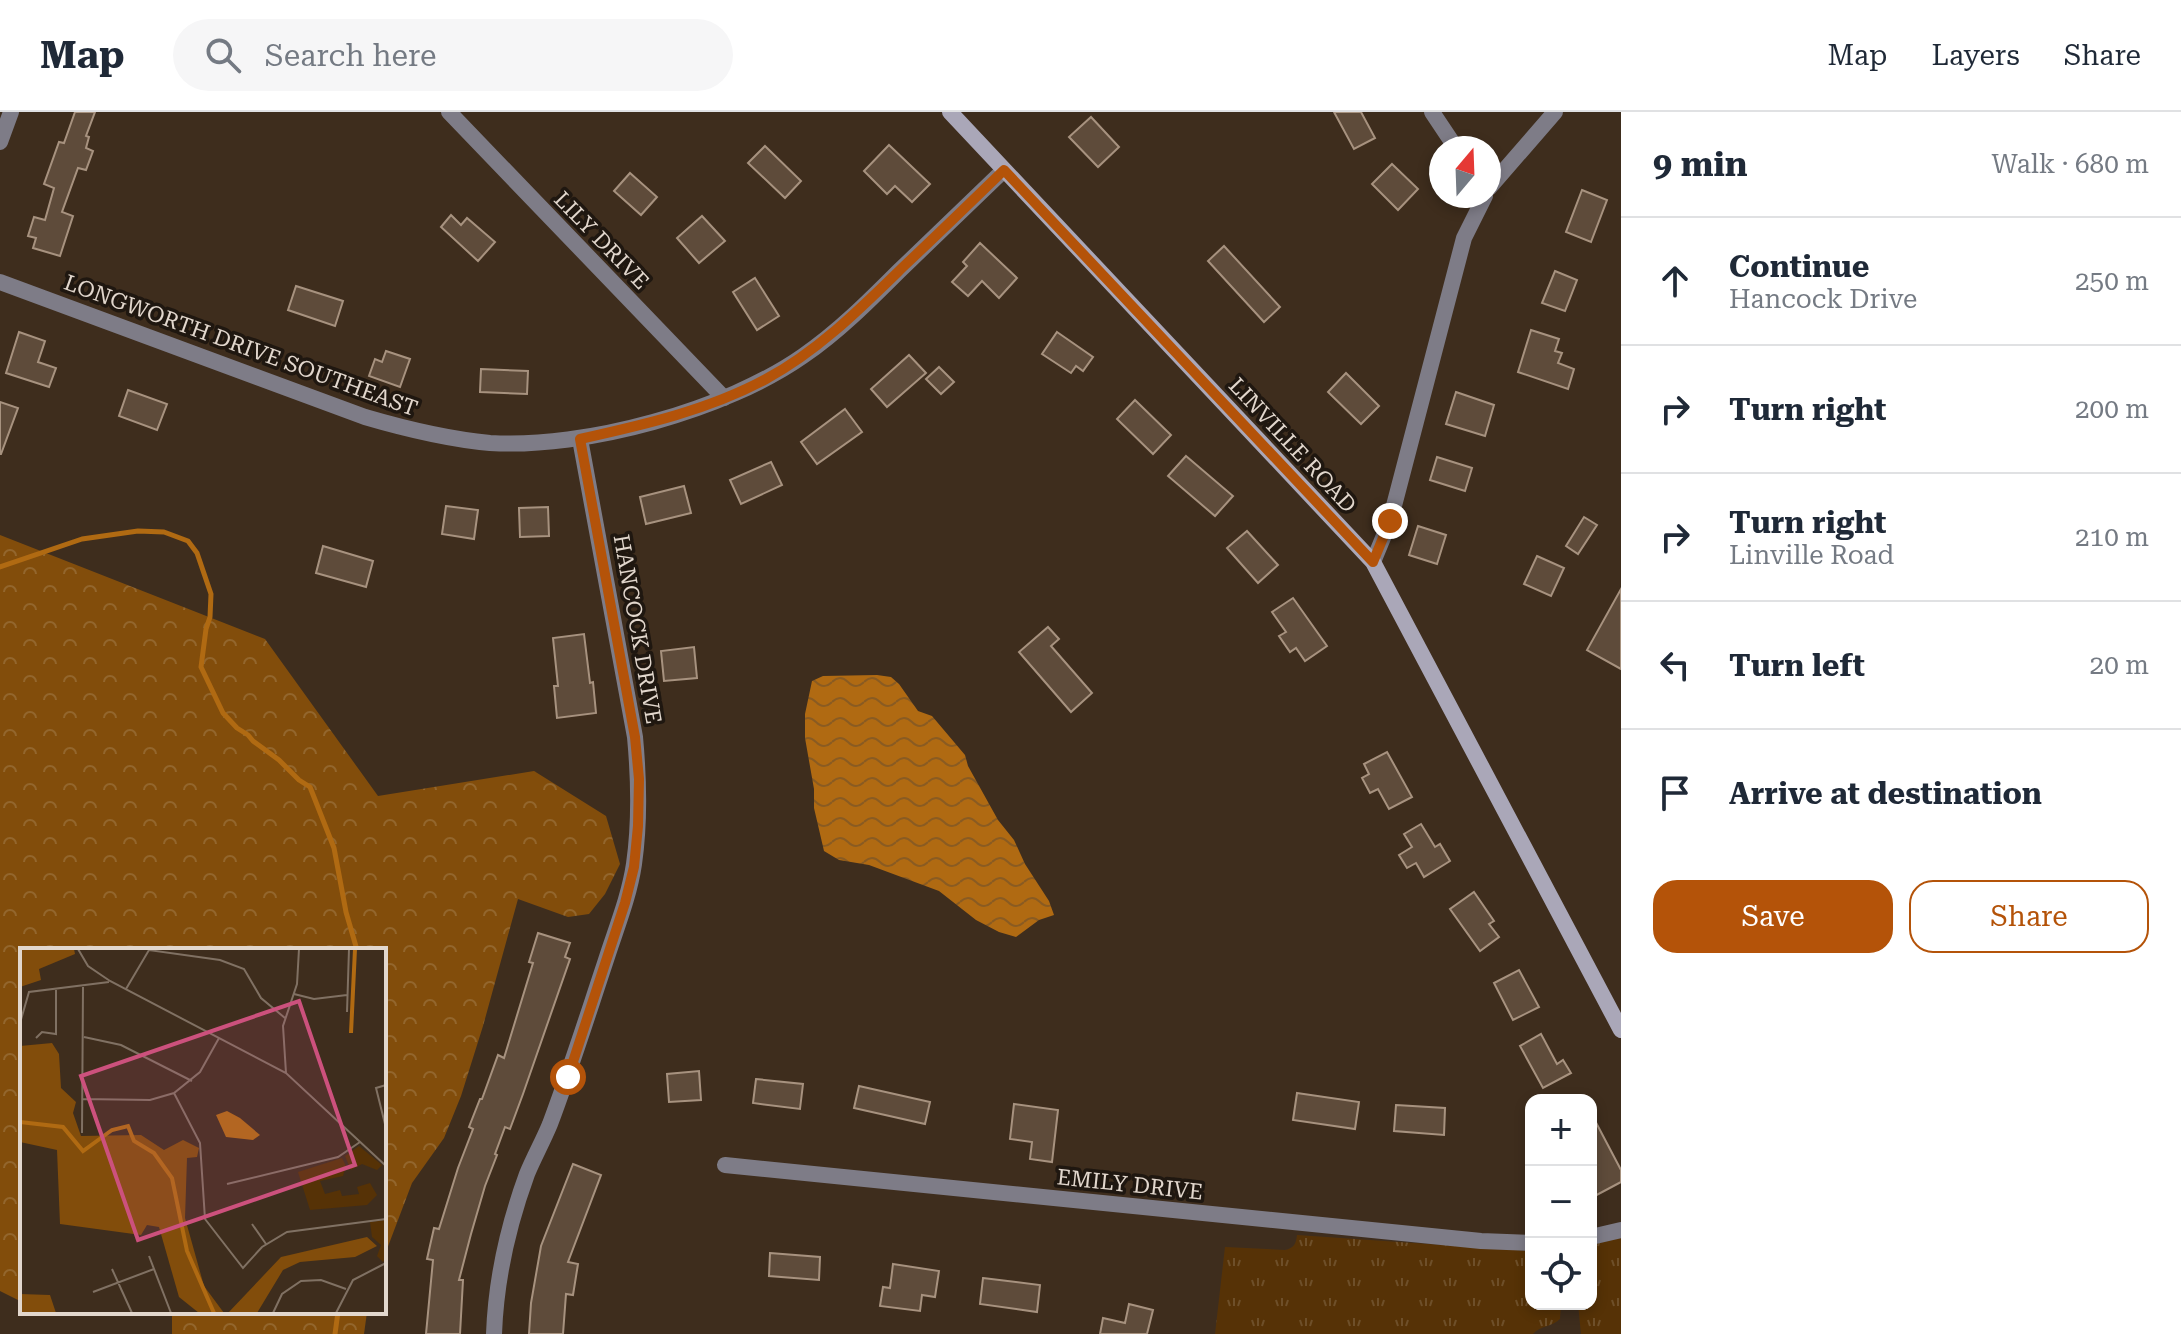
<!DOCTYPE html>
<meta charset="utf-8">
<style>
:root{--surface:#fff;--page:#f6f6f7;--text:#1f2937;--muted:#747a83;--line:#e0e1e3;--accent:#b45309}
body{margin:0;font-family:"Roboto Serif",serif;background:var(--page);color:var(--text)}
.controls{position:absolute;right:24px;bottom:24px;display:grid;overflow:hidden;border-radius:16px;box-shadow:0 4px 12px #0003}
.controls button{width:72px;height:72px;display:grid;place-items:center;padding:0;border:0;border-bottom:2px solid var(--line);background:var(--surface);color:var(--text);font:40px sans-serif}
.compass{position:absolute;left:1429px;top:24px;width:72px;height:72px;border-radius:50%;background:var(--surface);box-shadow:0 4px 12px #0003;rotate:19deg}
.stop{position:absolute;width:24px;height:24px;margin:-18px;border:6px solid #b45309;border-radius:50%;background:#fff}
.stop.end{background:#b45309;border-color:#fff;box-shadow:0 2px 8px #0008}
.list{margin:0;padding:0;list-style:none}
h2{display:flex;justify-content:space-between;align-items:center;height:104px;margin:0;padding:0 32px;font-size:34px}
h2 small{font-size:26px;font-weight:400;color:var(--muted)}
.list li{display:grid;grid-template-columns:52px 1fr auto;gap:24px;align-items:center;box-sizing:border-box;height:128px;padding:0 32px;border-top:2px solid var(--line)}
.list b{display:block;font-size:30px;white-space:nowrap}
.list p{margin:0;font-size:26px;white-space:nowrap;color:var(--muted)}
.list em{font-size:26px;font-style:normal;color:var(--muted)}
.actions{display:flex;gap:16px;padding:24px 32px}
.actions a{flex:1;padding:18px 0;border:2px solid var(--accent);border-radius:24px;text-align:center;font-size:28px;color:var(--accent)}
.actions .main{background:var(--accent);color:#fff}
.icon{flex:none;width:44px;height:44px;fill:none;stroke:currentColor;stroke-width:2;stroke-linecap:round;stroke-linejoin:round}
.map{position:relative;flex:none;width:1621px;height:1222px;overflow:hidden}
header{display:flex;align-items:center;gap:48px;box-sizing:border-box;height:112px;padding:0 40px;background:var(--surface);border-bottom:2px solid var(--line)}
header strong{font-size:38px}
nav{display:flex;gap:44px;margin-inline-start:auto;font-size:28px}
.search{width:560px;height:72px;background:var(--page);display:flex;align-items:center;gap:20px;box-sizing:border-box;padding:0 28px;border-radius:44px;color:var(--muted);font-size:30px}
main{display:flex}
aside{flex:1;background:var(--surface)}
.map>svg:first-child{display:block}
.grass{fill:url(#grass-tufts)}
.forest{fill:url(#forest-crowns)}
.water{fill:url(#water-waves)}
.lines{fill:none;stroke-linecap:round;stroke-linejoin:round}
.stream{stroke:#b06a12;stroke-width:5}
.building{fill:#5e4b3a;stroke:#a7927f;stroke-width:2}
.street{stroke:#7e7c87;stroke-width:16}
.secondary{stroke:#aaa7b8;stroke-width:16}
.route{stroke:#b45309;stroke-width:10}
.labels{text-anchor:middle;stroke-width:7;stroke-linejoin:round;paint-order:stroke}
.street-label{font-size:22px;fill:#e2d7cd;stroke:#1f1710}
.inset-river{fill:none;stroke:#b06a12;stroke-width:4}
.inset-road{fill:none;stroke:#807163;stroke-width:2}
.view{fill:#cc517d;fill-opacity:0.15;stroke:#cc517d;stroke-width:4}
.inset-edge{fill:none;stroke:#e2d7cd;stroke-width:4}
</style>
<header>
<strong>Map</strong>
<div class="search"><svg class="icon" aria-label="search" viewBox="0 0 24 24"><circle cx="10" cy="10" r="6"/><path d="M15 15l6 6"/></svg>Search here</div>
<nav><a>Map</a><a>Layers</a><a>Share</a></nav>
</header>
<main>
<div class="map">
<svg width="1621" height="1222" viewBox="0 0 1621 1222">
<defs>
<pattern id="grass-tufts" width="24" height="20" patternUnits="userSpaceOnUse" patternTransform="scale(2)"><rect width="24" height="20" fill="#563206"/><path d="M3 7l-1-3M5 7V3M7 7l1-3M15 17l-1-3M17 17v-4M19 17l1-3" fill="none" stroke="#6e4f29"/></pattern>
<pattern id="forest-crowns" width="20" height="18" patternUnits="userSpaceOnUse" patternTransform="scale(2)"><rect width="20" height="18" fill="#824d0b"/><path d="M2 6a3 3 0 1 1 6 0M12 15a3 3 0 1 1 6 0" fill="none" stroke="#93662d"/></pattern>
<pattern id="water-waves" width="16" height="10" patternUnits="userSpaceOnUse" patternTransform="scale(2)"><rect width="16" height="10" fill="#b06a12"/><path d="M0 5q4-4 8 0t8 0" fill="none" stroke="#8a5b21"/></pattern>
</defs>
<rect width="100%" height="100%" fill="#3e2d1d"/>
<g class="grass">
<path d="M1297,1123L1531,1139V1192H1561L1560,1207C1552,1215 1541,1213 1533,1222H1215L1225,1135L1285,1138C1294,1136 1296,1132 1297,1123Z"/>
<path d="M1621,1126V1222H1581L1578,1192H1591V1133Z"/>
</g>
<g class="forest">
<path d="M0,423L265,527L378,684L534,659L606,704L620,752L605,782L589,802L568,805L518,787L483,914L461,984L444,1026L412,1071L384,1145V838H22V1190L0,1179Z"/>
<path d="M172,1200H367L364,1222H172Z"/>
</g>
<path class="water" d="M877,563L891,565L899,572L918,599L932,604L965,643L968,654L998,708L1014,728L1025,752L1049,789L1054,803L1039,808L1016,825L999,820L976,808L939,779L869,753L839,748L824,739L814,696V677L805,626V602L812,569L823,564Z"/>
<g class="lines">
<g class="stream">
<path d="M0,455L82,427L138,419L164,420L188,429L197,441L211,482L210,505L206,517L201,555L223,601L237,616L248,623L253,629L279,648L299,668L310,675L334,736L346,800L357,838"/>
<path d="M335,1222L338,1200"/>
</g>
</g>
<g class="building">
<path d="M75,0H95L86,24L89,25L86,36L93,39L86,58L78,56L62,100L73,104L60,144L33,136L36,126L28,124L34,105L45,108L54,76L44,72L59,30L64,31Z"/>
<path d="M1334,0H1361L1375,26L1354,37Z"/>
<path d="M1091,5L1119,35L1098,55L1069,25Z"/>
<path d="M889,33L930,72L912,90L895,74L887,82L864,59Z"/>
<path d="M765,34L801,69L785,86L748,51Z"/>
<path d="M1392,52L1418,77L1398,98L1372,72Z"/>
<path d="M630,61L657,85L641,103L614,79Z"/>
<path d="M1582,78L1607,88L1591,130L1566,120Z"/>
<path d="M451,103L461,113L467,106L495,130L478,149L441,115Z"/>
<path d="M702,104L725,129L699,151L677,126Z"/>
<path d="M980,131L1017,166L999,186L982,169L968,184L952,170L967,154L963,150Z"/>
<path d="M1224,134L1280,195L1264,210L1208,149Z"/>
<path d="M1555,159L1577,168L1565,199L1542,191Z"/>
<path d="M755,166L779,204L757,218L733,180Z"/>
<path d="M296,174L343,189L335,214L288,198Z"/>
<path d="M1531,218L1559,227L1555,239L1562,241L1558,251L1574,257L1568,277L1518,260Z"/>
<path d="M19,220L45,229L38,250L56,256L49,275L6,261Z"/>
<path d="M1057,220L1093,245L1083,259L1076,254L1071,261L1042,242Z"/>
<path d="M386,239L410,247L400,275L369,264L375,247L382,250Z"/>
<path d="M909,243L926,261L887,295L871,277Z"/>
<path d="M939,255L954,270L941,282L926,267Z"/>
<path d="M481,257L528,259L527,282L480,280Z"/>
<path d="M1346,261L1379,294L1361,312L1328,280Z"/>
<path d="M128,278L167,292L157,318L119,304Z"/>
<path d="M1456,280L1494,293L1485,324L1446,312Z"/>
<path d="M1135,288L1171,323L1153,342L1117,307Z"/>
<path d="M0,290L18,296L1,342H0Z"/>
<path d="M845,297L862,320L817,352L801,330Z"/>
<path d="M1186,344L1233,384L1215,404L1168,364Z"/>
<path d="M1437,345L1472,356L1465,379L1430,368Z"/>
<path d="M771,350L782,373L741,392L730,368Z"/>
<path d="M684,374L691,401L646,412L640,385Z"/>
<path d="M446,394L478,398L474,427L442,422Z"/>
<path d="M548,395L549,424L520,425L519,396Z"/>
<path d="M1584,405L1597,413L1578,442L1566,434Z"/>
<path d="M1418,414L1446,423L1437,452L1409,443Z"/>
<path d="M1247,419L1278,453L1258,471L1227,436Z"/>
<path d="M323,434L373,449L366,475L316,461Z"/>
<path d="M1537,444L1564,456L1551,484L1524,472Z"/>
<path d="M1621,477V557L1587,538Z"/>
<path d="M1293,486L1327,534L1305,549L1296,536L1290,540L1279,524L1286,520L1272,500Z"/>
<path d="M1048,515L1059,527L1051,534L1092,581L1071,600L1019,540Z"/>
<path d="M584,522L590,571L593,570L596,601L557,606L554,574H558L553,526Z"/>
<path d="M694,535L697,566L664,569L661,539Z"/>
<path d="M1387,640L1412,685L1389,697L1378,677L1370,681L1362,666L1369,662L1364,652Z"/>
<path d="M1421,712L1435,735L1440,732L1450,749L1424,765L1416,751L1407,756L1399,743L1412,735L1404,722Z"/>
<path d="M1474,780L1494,809L1489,812L1499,825L1480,839L1450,797Z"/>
<path d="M538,821L570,831L565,845L570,847L523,982L510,1017L505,1015L495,1042L497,1043L485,1074L471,1122L459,1168H463L460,1222H426L433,1148L427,1147L434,1116L439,1117L458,1056L473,1017L469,1015L480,987H482L498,943L504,946L533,851L529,850Z"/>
<path d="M1519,858L1539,895L1513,908L1494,871Z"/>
<path d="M1541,922L1557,952L1563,948L1571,961L1543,976L1520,934Z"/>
<path d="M699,959L701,988L669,990L667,962Z"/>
<path d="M756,967L803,972L800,997L753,991Z"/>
<path d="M859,974L930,990L925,1012L854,996Z"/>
<path d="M1297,981L1359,990L1355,1017L1293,1008Z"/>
<path d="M1014,992L1058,998L1052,1050L1030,1047L1032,1030L1010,1027Z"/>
<path d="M1396,993L1445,996L1444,1023L1394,1019Z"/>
<path d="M1591,1001L1621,1058V1070L1591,1086Z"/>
<path d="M573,1052L601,1063L568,1150L578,1152L573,1183L566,1182L563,1222H529L531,1191L541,1134Z"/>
<path d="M770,1141L820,1145L819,1168L769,1164Z"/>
<path d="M893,1152L939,1159L935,1185L922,1183L920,1199L880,1194L883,1175L890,1176Z"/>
<path d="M983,1166L1040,1173L1037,1200L980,1192Z"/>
<path d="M1129,1192L1153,1198L1147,1222H1100L1103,1206L1125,1211Z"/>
</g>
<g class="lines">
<g class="street">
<path d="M449,0L724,286"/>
<path d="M1432,0L1456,36"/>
<path d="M0,30L11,0"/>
<path d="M1489,76L1555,0"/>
<path d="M0,170L365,305C406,317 447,327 490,331C585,337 726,298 803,244C838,220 869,189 899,159C934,125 969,92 1004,58"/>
<path d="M1373,450L1390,409L1464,126L1485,84"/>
<path d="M725,1053L1481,1129L1531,1131"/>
<path d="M1591,1125L1621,1118"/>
<path d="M494,1222C496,1166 508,1114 527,1062C534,1045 543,1029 550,1012C570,959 587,905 605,851C615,819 629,786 634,752C640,710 639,668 635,625L580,327"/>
</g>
<path class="secondary" d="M950,0L1373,450L1621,918"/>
</g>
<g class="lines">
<path class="route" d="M568,965L625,791L634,755L638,714L639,667L635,625L580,327C643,313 709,298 766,267C818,239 861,196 903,155C937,123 971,90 1004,58L1373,450L1390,409"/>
</g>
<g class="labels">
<g class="street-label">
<text transform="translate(602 128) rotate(46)" y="8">LILY DRIVE</text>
<text transform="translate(241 233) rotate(20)" y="8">LONGWORTH DRIVE SOUTHEAST</text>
<text transform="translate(1293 333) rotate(47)" y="8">LINVILLE ROAD</text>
<text transform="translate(638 517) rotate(80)" y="8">HANCOCK DRIVE</text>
<text transform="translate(1130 1072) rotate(6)" y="8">EMILY DRIVE</text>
</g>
</g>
<g transform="translate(20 836)">
<rect width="366" height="366" fill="#3e2d1d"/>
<path d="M339,198L362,217L357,222L342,216L331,222L325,208ZM322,210L326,218L323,228L300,233L305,246L320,242L322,248L339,246L337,239L350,235L357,247L347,257L290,262L278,224Z" fill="#563206"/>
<path d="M0,1H54L55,6L19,21L21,32L0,39ZM32,95L39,106L41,140L56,154L53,165L61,188L121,187L144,202L163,192L179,200L177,209L167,210L165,270L184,338L204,365H179L159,349L139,279L127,277L121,287L40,276L37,202L0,194V98ZM347,289L357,298L335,309L280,314L263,322L237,365H208L261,309ZM0,346L30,347L36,365H0Z" fill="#824d0b"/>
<path d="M366,272V310L363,314L357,308L361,297L352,289L350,274Z" fill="#563206"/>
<path d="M207,163L220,170L240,187L233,192L206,189L196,167Z" fill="#b06a12"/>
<path class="inset-river" d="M331,85L335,1M0,174L43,179L63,203L92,182L108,178L114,193L134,205L152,230L167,303L194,365"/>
<path class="inset-road" d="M58,1L68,18L90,33L266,125L366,218M106,41L129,2L200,12L224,21L241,50L265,70M274,46L294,51L327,47M327,64L329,1M0,75L9,44L89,34M64,89L101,97L172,133M16,90L22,84L36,86V41M266,125L263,78L277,36L279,1M366,137L356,140L366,180M154,145L180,195L185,271L223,320L242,299L267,284L366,271M62,151L130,152L154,145L180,124L199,90M62,185L63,39M207,236L318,209L340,194M232,276L246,296M129,308L151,365M92,321L112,365M73,344L134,321M253,365L262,346L281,333L301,332L326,341M316,365L333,332L366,315"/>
<path class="view" d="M279,53L335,217L118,292L61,128Z"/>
<rect width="366" height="366" class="inset-edge"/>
</g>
</svg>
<div class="controls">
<button>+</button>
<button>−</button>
<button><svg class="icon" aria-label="locate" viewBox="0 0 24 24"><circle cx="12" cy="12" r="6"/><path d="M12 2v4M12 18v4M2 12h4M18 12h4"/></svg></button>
</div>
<svg class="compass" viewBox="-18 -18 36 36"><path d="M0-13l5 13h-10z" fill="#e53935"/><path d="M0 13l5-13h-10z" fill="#747a83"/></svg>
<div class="stop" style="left:568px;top:965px"></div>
<div class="stop end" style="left:1390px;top:409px"></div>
</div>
<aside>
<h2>9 min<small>Walk · 680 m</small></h2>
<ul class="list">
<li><svg class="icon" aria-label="ahead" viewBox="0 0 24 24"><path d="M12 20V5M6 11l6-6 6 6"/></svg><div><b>Continue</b><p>Hancock Drive</p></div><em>250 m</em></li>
<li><svg class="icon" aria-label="right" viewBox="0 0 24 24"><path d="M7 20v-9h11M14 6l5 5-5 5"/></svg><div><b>Turn right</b></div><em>200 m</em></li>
<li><svg class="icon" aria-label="right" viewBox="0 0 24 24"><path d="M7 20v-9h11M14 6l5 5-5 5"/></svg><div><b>Turn right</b><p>Linville Road</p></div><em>210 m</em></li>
<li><svg class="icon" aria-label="left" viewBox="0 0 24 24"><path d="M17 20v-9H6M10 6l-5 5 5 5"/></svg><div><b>Turn left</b></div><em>20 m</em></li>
<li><svg class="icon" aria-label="arrive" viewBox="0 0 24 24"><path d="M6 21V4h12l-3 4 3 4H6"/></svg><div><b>Arrive at destination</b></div></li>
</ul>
<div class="actions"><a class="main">Save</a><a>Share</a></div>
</aside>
</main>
